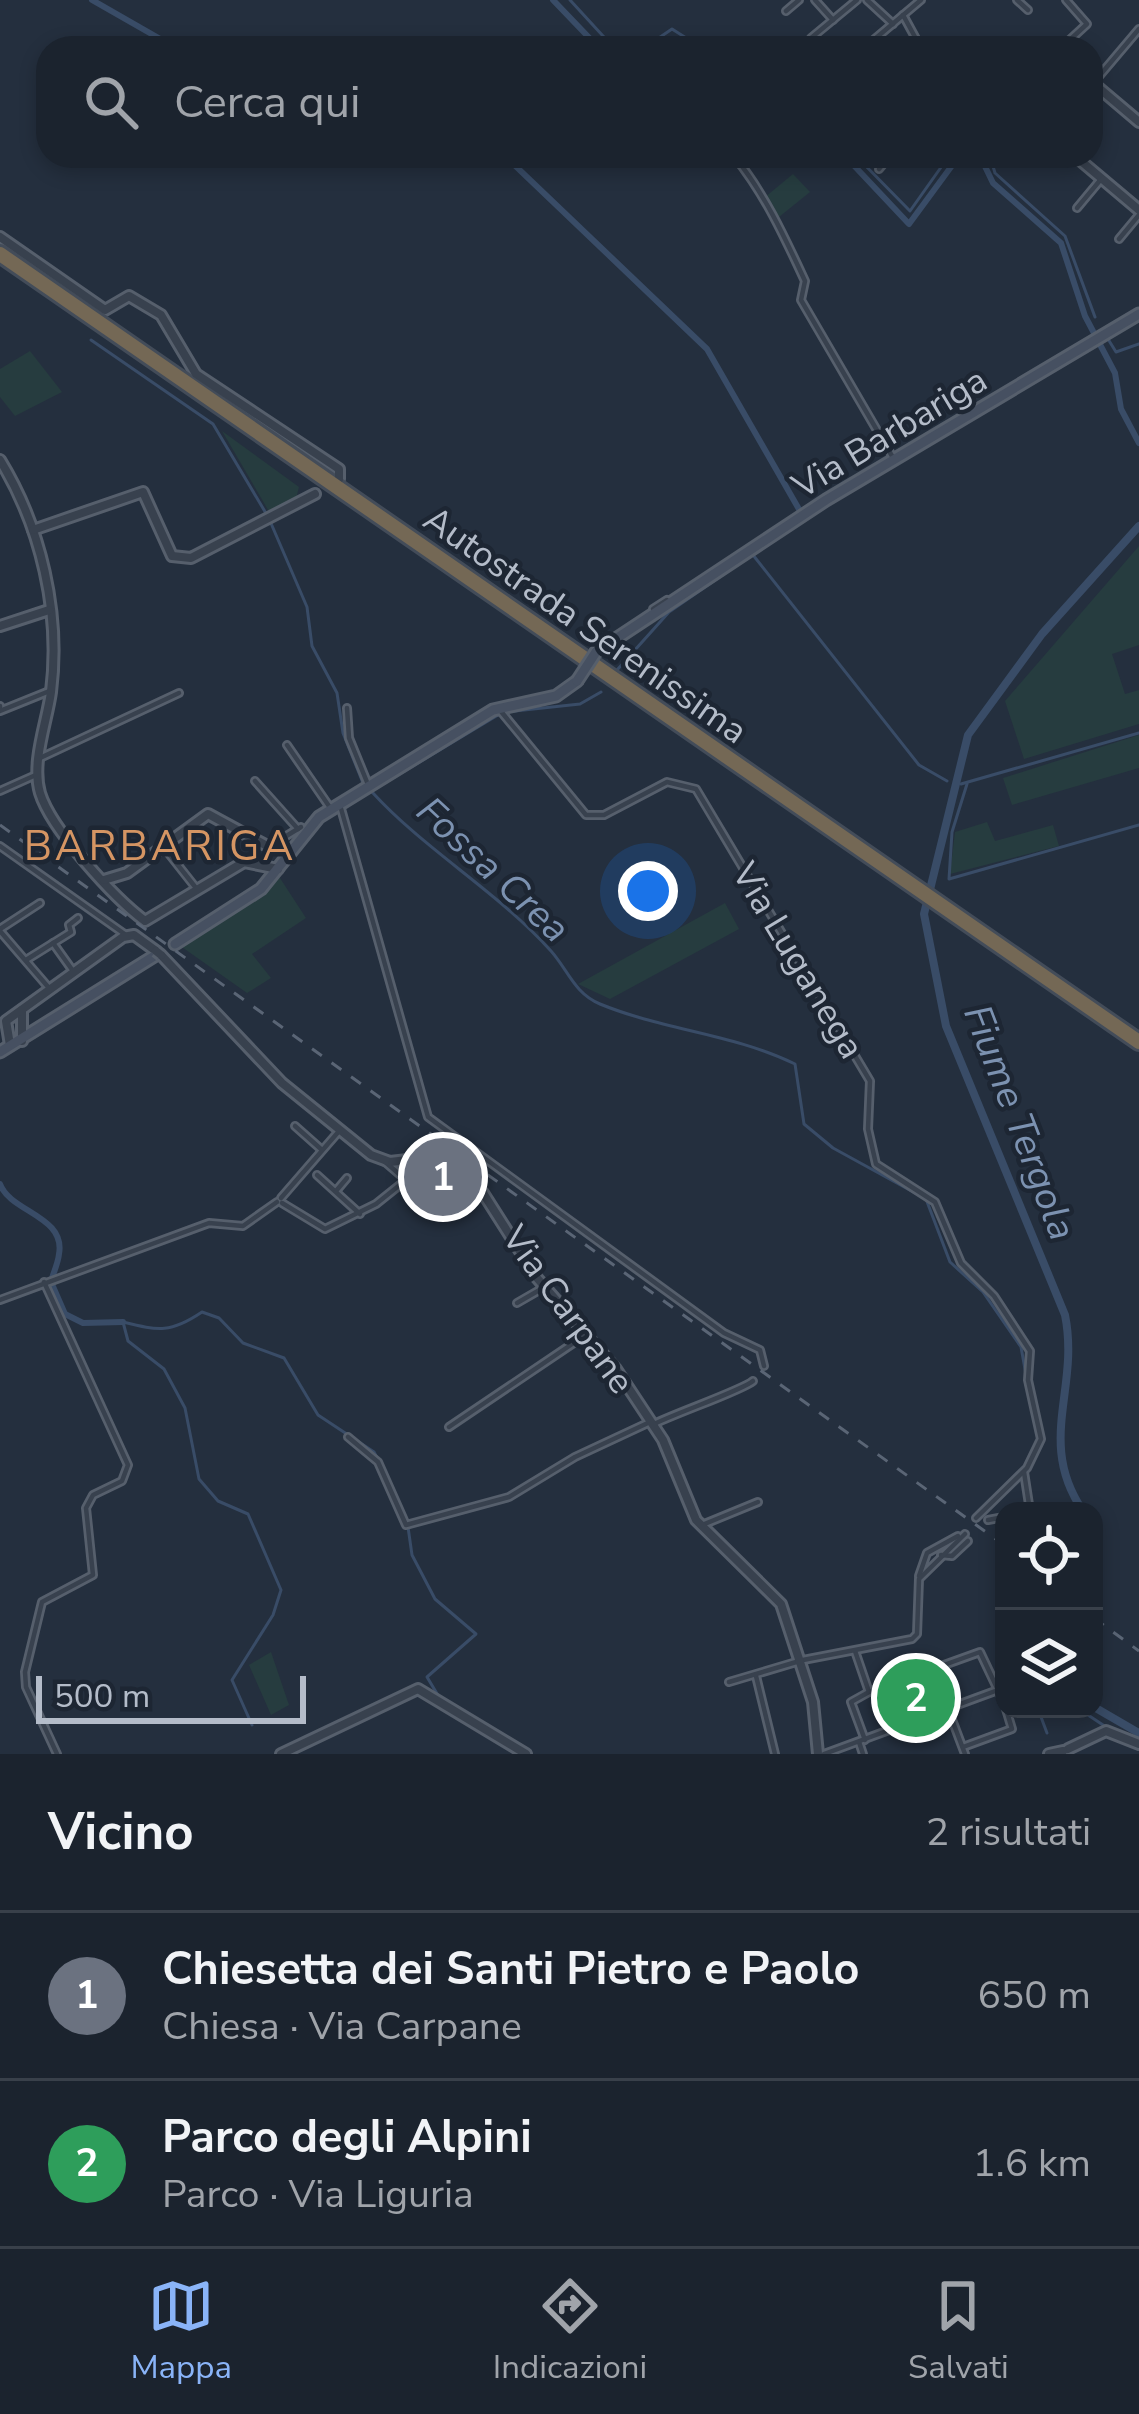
<!DOCTYPE html>
<html lang="it">
<meta charset="utf-8">
<style>
:root{--surface:#1b232e;--page:#282f3a;--text:#f1f3f6;--muted:#a0a4aa;--line:#39404a;--accent:#8ab4f8}
body{margin:0;font-family:"Nunito Sans",sans-serif;background:var(--page);color:var(--text)}
.controls{position:absolute;right:36px;bottom:36px;display:grid;overflow:hidden;border-radius:24px;box-shadow:0 6px 18px #0003}
.controls button{width:108px;height:108px;display:grid;place-items:center;padding:0;border:0;border-bottom:3px solid var(--line);background:var(--surface);color:var(--text);font:60px sans-serif}
.scale{position:absolute;left:36px;bottom:30px;width:270px;box-sizing:border-box;padding-left:12px;border:6px solid #b4bcc9;border-top:0;font-size:33px;line-height:42px;white-space:nowrap;color:#b4bcc9;-webkit-text-stroke:9px #1d2633;paint-order:stroke}
.you{position:absolute;left:648px;top:891px;width:42px;height:42px;margin:-30px;border:9px solid #fff;border-radius:50%;background:#1a73e8;box-shadow:0 0 0 18px #1a73e833}
.badge{display:grid;place-items:center;width:78px;height:78px;border-radius:50%;background:var(--accent);color:#fff;font-size:39px;font-weight:700}
.pin{position:absolute;translate:-50% -50%;border:6px solid #fff;box-shadow:0 3px 12px #0006}
.list{margin:0;padding:0;list-style:none}
h2{display:flex;justify-content:space-between;align-items:center;height:156px;margin:0;padding:0 48px;font-size:51px}
h2 small{font-size:39px;font-weight:400;color:var(--muted)}
.list li{display:grid;grid-template-columns:78px 1fr auto;gap:36px;align-items:center;box-sizing:border-box;height:168px;padding:0 48px;border-top:3px solid var(--line)}
.list b{display:block;font-size:45px;white-space:nowrap}
.list p{margin:0;font-size:39px;white-space:nowrap;color:var(--muted)}
.list em{font-size:39px;font-style:normal;color:var(--muted)}
.icon{flex:none;width:66px;height:66px;fill:none;stroke:currentColor;stroke-width:2;stroke-linecap:round;stroke-linejoin:round}
.map{position:relative;flex:none;width:1139px;height:1754px;overflow:hidden}
.search{position:absolute;background:var(--surface);box-shadow:0 6px 18px #0003;left:36px;right:36px;top:36px;height:132px;display:flex;align-items:center;gap:30px;box-sizing:border-box;padding:0 42px;border-radius:36px;color:var(--muted);font-size:45px}
.sheet{height:492px;background:var(--surface)}
nav{display:flex;justify-content:space-around;align-items:center;box-sizing:border-box;height:168px;border-top:3px solid var(--line);background:var(--surface);font-size:33px;color:var(--muted)}
nav a{display:grid;justify-items:center;gap:6px}
nav .on{color:var(--accent)}
.map>svg:first-child{display:block}
.green{fill:#263c3f}
.lines{fill:none;stroke-linecap:round;stroke-linejoin:round}
.stream{stroke:#394c67;stroke-width:3}
.canal{stroke:#394c67;stroke-width:6}
.river{stroke:#394c67;stroke-width:8}
.minor-casing{stroke:#565f6c;stroke-width:10}
.tertiary-casing{stroke:#565f6c;stroke-width:14}
.secondary-casing{stroke:#565f6c;stroke-width:15}
.motorway-casing{stroke:#434c59;stroke-width:20}
.minor{stroke:#38414e;stroke-width:4.5}
.tertiary{stroke:#38414e;stroke-width:8}
.secondary{stroke:#465061;stroke-width:9}
.motorway{stroke:#746855;stroke-width:14}
.rail{stroke:#5a6575;stroke-width:3;stroke-dasharray:12 12;stroke-linecap:butt}
.tertiary-bridge-casing{stroke:#565f6c;stroke-width:14;stroke-linecap:butt}
.secondary-bridge-casing{stroke:#565f6c;stroke-width:15;stroke-linecap:butt}
.tertiary-bridge{stroke:#38414e;stroke-width:8}
.secondary-bridge{stroke:#465061;stroke-width:9}
.labels{text-anchor:middle;stroke-width:9;stroke-linejoin:round;paint-order:stroke}
.street-label{font-size:36px;fill:#b4bcc9;stroke:#1d2633}
.water-label{font-size:39px;font-style:italic;fill:#7c92b1;stroke:#1d2633}
.quarter-label{font-size:42px;letter-spacing:3px;fill:#d59563;stroke:#1d2633}
</style>
<div class="map">
<svg width="1139" height="1754" viewBox="0 0 1139 1754">
<rect width="100%" height="100%" fill="#242f3e"/>
<g class="green">
<path d="M793,174L810,192L779,217L764,198Z"/>
<path d="M30,351L62,392L15,416L0,397V369Z"/>
<path d="M222,431L299,487L295,503L271,515Z"/>
<path d="M1139,546V645L1112,654L1125,694L1139,690V724L1024,759L1005,701Z"/>
<path d="M1139,735V768L1012,805L1003,778Z"/>
<path d="M987,822L995,841L1053,825L1059,846L950,874L955,832Z"/>
<path d="M278,875L306,918L252,954L271,978L247,993L179,945L261,895Z"/>
<path d="M725,903L739,929L610,999L578,984Z"/>
<path d="M271,1652L289,1705L271,1715L249,1665Z"/>
<path d="M924,1678L934,1707L892,1725L886,1707L901,1701L897,1688Z"/>
</g>
<g class="lines">
<g class="stream">
<path d="M570,0L614,48"/>
<path d="M644,48L672,29L702,48"/>
<path d="M856,156L910,211L949,156"/>
<path d="M990,156L995,173L1065,236L1095,317"/>
<path d="M1108,339L1116,352L1139,344"/>
<path d="M91,340L213,424L267,515"/>
<path d="M830,502L753,555L919,765L947,781"/>
<path d="M270,521L307,607L312,646L337,693L343,733L363,783"/>
<path d="M617,670L669,612L747,558"/>
<path d="M506,712L580,704L601,692"/>
<path d="M961,784L1139,733"/>
<path d="M967,784L952,832L949,879L1139,825"/>
<path d="M373,790L498,715"/>
<path d="M372,792C426,851 497,891 551,951C568,970 574,993 600,1004C663,1030 734,1034 795,1064L804,1124L833,1148L926,1199L950,1262L983,1292L1021,1347L1032,1408"/>
<path d="M394,1492L405,1516"/>
<path d="M408,1527L412,1555L435,1599L476,1634L427,1677L439,1697"/>
<path d="M1079,1709L1106,1727"/>
<path d="M252,1725L232,1680L273,1615L281,1590L248,1514L218,1501L199,1479L185,1408L164,1369L128,1341L123,1322C159,1331 171,1333 202,1312L219,1318L243,1343L284,1358L318,1415L374,1452L385,1473"/>
<path d="M1047,1733L1041,1717L1056,1709"/>
</g>
<g class="canal">
<path d="M92,0L176,48"/>
<path d="M553,0L599,48"/>
<path d="M200,48H235"/>
<path d="M663,48L674,41L685,48"/>
<path d="M505,156L707,349L800,511"/>
<path d="M845,156L909,224L959,156"/>
<path d="M980,156L993,183L1061,243L1085,316L1115,373L1121,409L1139,443"/>
<path d="M0,1184C10,1212 66,1216 59,1254C58,1264 53,1273 51,1282L65,1314L83,1323L123,1322"/>
</g>
<g class="river">
<path d="M1083,1511C1036,1442 1080,1389 1065,1315L946,1026L924,914L968,735L1042,634L1139,526"/>
<path d="M1094,1535V1587"/>
<path d="M1094,1707L1139,1733"/>
</g>
<defs>
<g id="minor">
<path d="M815,0L833,20"/>
<path d="M867,0L893,24"/>
<path d="M1017,0L1028,10"/>
<path d="M786,11L799,0"/>
<path d="M903,15L921,48"/>
<path d="M811,38L857,0"/>
<path d="M864,48L921,0"/>
<path d="M1061,48L1087,24L1066,0"/>
<path d="M1095,81L1139,29"/>
<path d="M734,156C765,194 785,238 805,281L801,300L892,456"/>
<path d="M879,169L890,156"/>
<path d="M1077,208L1102,178"/>
<path d="M1119,239L1139,215"/>
<path d="M653,609L667,600L670,603"/>
<path d="M0,706V707"/>
<path d="M347,708L349,738L369,787"/>
<path d="M499,709L586,815H604L667,782L696,789L870,1081L868,1129L876,1164L935,1202L961,1263L994,1296L1030,1351L1028,1380L1041,1439L1027,1468L976,1518"/>
<path d="M0,711L52,690"/>
<path d="M287,745L331,809"/>
<path d="M40,758L179,693"/>
<path d="M255,781L298,829"/>
<path d="M0,791L38,774"/>
<path d="M340,805L428,1117L724,1333L760,1350L764,1366"/>
<path d="M0,846L126,935"/>
<path d="M270,846L301,827"/>
<path d="M166,850L196,888"/>
<path d="M0,929L40,903"/>
<path d="M0,931L49,988"/>
<path d="M53,943L73,971"/>
<path d="M26,960L71,932L69,925L78,918"/>
<path d="M295,1126L322,1150"/>
<path d="M384,1161L406,1180L438,1168"/>
<path d="M317,1175L360,1214"/>
<path d="M336,1191L347,1178"/>
<path d="M281,1198L340,1130"/>
<path d="M282,1203L325,1229L376,1204L406,1180"/>
<path d="M44,1282L128,1465L122,1481L93,1495L86,1508L93,1575L42,1602L25,1672L26,1687L57,1754"/>
<path d="M0,1300L209,1223L243,1226L277,1202"/>
<path d="M517,1303L543,1288"/>
<path d="M652,1425C673,1414 743,1390 753,1381"/>
<path d="M449,1427L584,1336"/>
<path d="M348,1437L378,1462L406,1525L509,1497L575,1457L650,1422"/>
<path d="M1024,1472L1030,1511"/>
<path d="M988,1520L1004,1517"/>
<path d="M702,1525L758,1502"/>
<path d="M941,1555L952,1556L968,1541"/>
<path d="M919,1576L927,1553L958,1536"/>
<path d="M855,1651L869,1692L851,1702L865,1740"/>
<path d="M756,1676L775,1754"/>
<path d="M729,1682L803,1660L912,1639L917,1634L919,1579L965,1534"/>
<path d="M869,1692L980,1652L998,1690"/>
<path d="M948,1709L965,1754"/>
<path d="M859,1742L863,1754"/>
<path d="M963,1747L1012,1729L1006,1709"/>
<path d="M824,1754L998,1690L1004,1704"/>
</g>
<g id="tertiary">
<path d="M1093,83L1139,122"/>
<path d="M1075,156L1139,210"/>
<path d="M0,237L105,310L129,296L161,315L196,374L339,469V479"/>
<path d="M0,460C41,527 61,613 51,692C47,722 31,762 40,793C51,829 114,898 145,921L244,862L278,869"/>
<path d="M33,530L143,492L172,556L191,558L315,494"/>
<path d="M0,626L49,610"/>
<path d="M104,880L127,873L208,814L269,847"/>
<path d="M161,955L282,1083L371,1155L390,1162L425,1158L445,1163L483,1193L537,1278L616,1369L663,1440L696,1520L781,1604L813,1702L818,1754"/>
<path d="M22,1041V1010"/>
<path d="M10,1045L6,1021L123,937L134,935L156,951"/>
<path d="M1068,1749L1106,1731L1139,1744"/>
<path d="M281,1754L418,1689L526,1754"/>
<path d="M1049,1754L1063,1751"/>
</g>
<g id="secondary">
<path d="M596,652L826,500L1139,314"/>
<path d="M175,944L261,889L319,817L493,710L556,696L577,681"/>
<path d="M0,1052L156,955"/>
</g>
<path id="motorway" d="M0,254L1139,1042"/>
</defs>
<use href="#minor" class="minor-casing"/>
<use href="#tertiary" class="tertiary-casing"/>
<use href="#secondary" class="secondary-casing"/>
<use href="#motorway" class="motorway-casing"/>
<use href="#minor" class="minor"/>
<use href="#tertiary" class="tertiary"/>
<use href="#secondary" class="secondary"/>
<use href="#motorway" class="motorway"/>
<g class="rail">
<path d="M0,825L1004,1545"/>
<path d="M1094,1618L1139,1651"/>
</g>
<defs>
<path id="tertiary-bridge" d="M156,951L161,955"/>
<path id="secondary-bridge" d="M577,681L596,652"/>
</defs>
<use href="#tertiary-bridge" class="tertiary-bridge-casing"/>
<use href="#secondary-bridge" class="secondary-bridge-casing"/>
<use href="#tertiary-bridge" class="tertiary-bridge"/>
<use href="#secondary-bridge" class="secondary-bridge"/>
</g>
<g class="labels">
<g class="street-label">
<text transform="translate(889 432) rotate(-31)" y="13">Via Barbariga</text>
<text transform="translate(586 624) rotate(35)" y="13">Autostrada Serenissima</text>
<text transform="translate(799 960) rotate(59)" y="13">Via Luganega</text>
<text transform="translate(569 1309) rotate(54)" y="13">Via Carpane</text>
</g>
<g class="water-label">
<text transform="translate(494 869) rotate(43)" y="14">Fossa Crea</text>
<text transform="translate(1021 1122) rotate(69)" y="14">Fiume Tergola</text>
</g>
<g class="quarter-label">
<text x="160" y="860">BARBARIGA</text>
</g>
</g>
</svg>
<div class="controls">
<button><svg class="icon" aria-label="locate" viewBox="0 0 24 24"><circle cx="12" cy="12" r="6"/><path d="M12 2v4M12 18v4M2 12h4M18 12h4"/></svg></button>
<button><svg class="icon" aria-label="layers" viewBox="0 0 24 24"><path d="M12 4l9 5-9 5-9-5zM3 14l9 5 9-5"/></svg></button>
</div>
<div class="scale">500 m</div>
<div class="you"></div>
<div class="pin badge" style="left:443px;top:1177px;background:#6b7280">1</div>
<div class="pin badge" style="left:916px;top:1698px;background:#2e9e5b">2</div>
<div class="search"><svg class="icon" aria-label="search" viewBox="0 0 24 24"><circle cx="10" cy="10" r="6"/><path d="M15 15l6 6"/></svg>Cerca qui</div>
</div>
<section class="sheet">
<h2>Vicino<small>2 risultati</small></h2>
<ul class="list">
<li><span class="badge" style="background:#6b7280">1</span><div><b>Chiesetta dei Santi Pietro e Paolo</b><p>Chiesa · Via Carpane</p></div><em>650 m</em></li>
<li><span class="badge" style="background:#2e9e5b">2</span><div><b>Parco degli Alpini</b><p>Parco · Via Liguria</p></div><em>1.6 km</em></li>
</ul>
</section>
<nav>
<a class="on"><svg class="icon" aria-label="map" viewBox="0 0 24 24"><path d="M3 6l6-2 6 2 6-2v14l-6 2-6-2-6 2zM9 4v14M15 6v14"/></svg>Mappa</a>
<a><svg class="icon" aria-label="directions" viewBox="0 0 24 24"><path d="M12 3l9 9-9 9-9-9zM9 14v-3h6M13 9l2 2-2 2"/></svg>Indicazioni</a>
<a><svg class="icon" aria-label="saved" viewBox="0 0 24 24"><path d="M7 4h10v16l-5-4-5 4z"/></svg>Salvati</a>
</nav>
